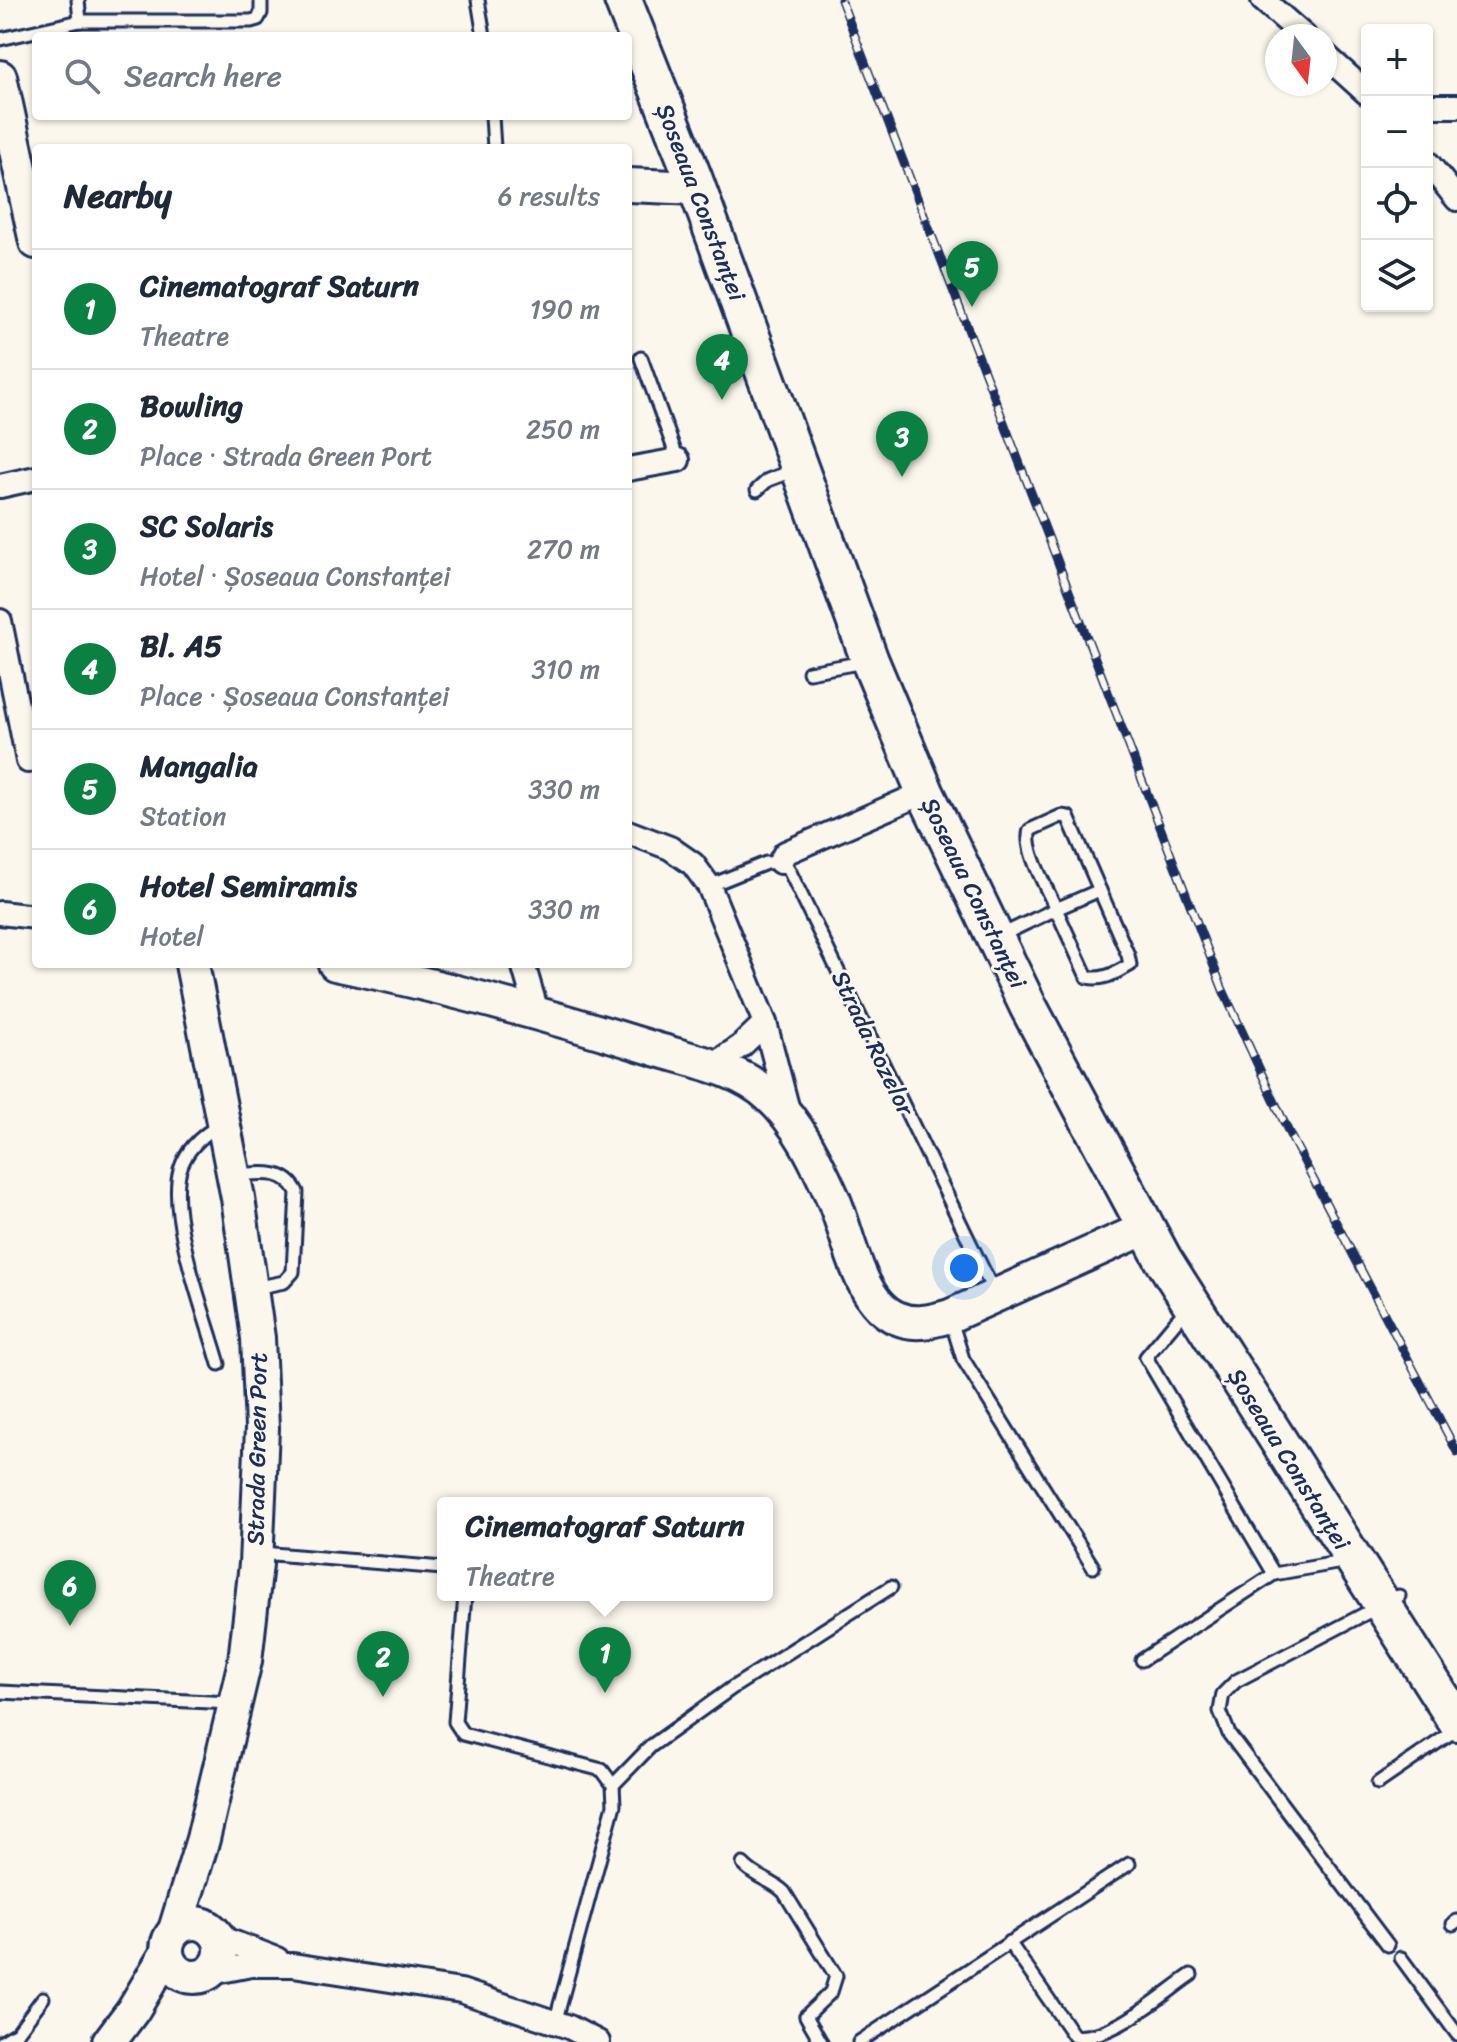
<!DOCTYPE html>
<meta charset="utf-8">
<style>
:root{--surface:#fff;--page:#f2f2f3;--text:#1f2937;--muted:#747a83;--line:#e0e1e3;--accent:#0b8043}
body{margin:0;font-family:Sriracha,sans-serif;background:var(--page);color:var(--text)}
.controls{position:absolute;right:24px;top:24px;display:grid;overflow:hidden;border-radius:8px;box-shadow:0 2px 6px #0004}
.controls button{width:72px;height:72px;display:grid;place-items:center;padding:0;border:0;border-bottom:2px solid var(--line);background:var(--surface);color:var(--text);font:40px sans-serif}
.compass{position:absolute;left:1265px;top:24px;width:72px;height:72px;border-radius:50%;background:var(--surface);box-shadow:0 2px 6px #0004;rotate:165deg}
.you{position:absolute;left:964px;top:1268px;width:28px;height:28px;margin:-20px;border:6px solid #fff;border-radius:50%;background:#1a73e8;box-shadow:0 0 0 12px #1a73e833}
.badge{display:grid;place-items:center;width:52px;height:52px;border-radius:50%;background:var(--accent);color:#fff;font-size:26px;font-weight:700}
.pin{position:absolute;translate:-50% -66px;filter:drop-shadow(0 2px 4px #0008)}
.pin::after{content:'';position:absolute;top:42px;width:28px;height:24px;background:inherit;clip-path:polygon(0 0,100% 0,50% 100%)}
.popup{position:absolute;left:437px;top:1497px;width:336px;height:104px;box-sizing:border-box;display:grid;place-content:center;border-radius:8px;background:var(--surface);filter:drop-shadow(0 2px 6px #0005);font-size:26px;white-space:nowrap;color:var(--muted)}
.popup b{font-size:30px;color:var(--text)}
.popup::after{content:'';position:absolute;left:50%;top:100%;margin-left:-16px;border:16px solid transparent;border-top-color:var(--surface)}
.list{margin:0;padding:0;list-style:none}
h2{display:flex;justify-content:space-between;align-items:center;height:104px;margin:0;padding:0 32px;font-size:34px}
h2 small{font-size:26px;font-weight:400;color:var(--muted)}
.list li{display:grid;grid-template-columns:52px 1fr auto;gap:24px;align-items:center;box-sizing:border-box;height:120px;padding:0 32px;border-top:2px solid var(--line)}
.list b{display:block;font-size:30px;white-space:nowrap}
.list p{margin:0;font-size:26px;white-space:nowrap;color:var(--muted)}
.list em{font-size:26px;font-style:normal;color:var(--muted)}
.icon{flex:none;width:44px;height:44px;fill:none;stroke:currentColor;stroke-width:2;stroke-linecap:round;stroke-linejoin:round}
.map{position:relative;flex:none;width:1457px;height:2042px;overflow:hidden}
.search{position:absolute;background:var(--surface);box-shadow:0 2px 6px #0004;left:32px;top:32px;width:600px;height:88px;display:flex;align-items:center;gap:20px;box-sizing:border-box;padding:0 28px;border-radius:8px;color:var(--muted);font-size:30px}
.panel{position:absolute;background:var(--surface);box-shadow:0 2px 6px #0004;left:32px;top:144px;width:600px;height:824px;border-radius:8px}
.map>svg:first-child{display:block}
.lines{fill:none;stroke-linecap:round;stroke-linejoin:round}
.lane-casing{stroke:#1b2f5e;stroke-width:17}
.street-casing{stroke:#1b2f5e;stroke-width:28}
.secondary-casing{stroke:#1b2f5e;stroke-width:38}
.primary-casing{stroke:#1b2f5e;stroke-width:42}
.lane{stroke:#fbf7ec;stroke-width:11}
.street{stroke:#fbf7ec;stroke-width:22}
.secondary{stroke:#fbf7ec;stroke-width:32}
.primary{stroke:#fbf7ec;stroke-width:36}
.rail-casing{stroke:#1b2f5e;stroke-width:9}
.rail{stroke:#fbf7ec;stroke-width:6;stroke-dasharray:18;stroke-linecap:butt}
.labels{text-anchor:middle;stroke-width:6;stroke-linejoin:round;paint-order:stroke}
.street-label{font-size:24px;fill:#1b2f5e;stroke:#fbf7ec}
</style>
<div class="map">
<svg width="1457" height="2042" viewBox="0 0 1457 2042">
<rect width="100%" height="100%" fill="#fbf7ec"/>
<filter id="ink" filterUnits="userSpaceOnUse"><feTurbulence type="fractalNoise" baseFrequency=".0125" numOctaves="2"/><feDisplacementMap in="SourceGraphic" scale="16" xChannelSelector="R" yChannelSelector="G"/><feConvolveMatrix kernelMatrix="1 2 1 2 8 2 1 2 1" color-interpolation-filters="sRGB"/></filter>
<g filter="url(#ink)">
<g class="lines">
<defs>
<g id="lane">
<path d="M78,0L80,21"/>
<path d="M478,0L484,36"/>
<path d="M0,39L80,21H251L258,19L261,13V0"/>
<path d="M492,116L494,148"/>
<path d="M641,358L678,460"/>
<path d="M757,490L768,480L795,470"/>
<path d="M809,672L864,662"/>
<path d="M709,886L766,863L780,862L788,868L995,1294"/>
<path d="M1012,930L1056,909L1087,977C1103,981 1115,973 1130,965L1128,955L1068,817L1061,816L1030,830C1023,849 1048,890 1056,909L1100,890"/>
<path d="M235,1175C257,1174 285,1167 297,1192L293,1272L284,1282L255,1288"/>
<path d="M1187,1308L1146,1357L1274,1574L1348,1561"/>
<path d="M950,1317L963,1359L1093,1567"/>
<path d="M219,1364C206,1317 167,1216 180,1170C186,1150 202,1135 220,1125"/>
<path d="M261,1553L443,1568"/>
<path d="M465,1595L455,1722L463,1734L602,1770L613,1785L614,1805L555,2023"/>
<path d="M1142,1660L1274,1574"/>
<path d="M0,1692L231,1703"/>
<path d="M1378,1783L1457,1729"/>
<path d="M613,1785L651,1746L732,1688L891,1587"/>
<path d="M743,1864C758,1880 769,1878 784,1892L836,1976L831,1992L806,2016L821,2042"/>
<path d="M1453,1924L1457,1921"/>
<path d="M1009,1942L1074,2036C1112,2041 1160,1996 1191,1975"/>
<path d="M1388,1945L1229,1734L1220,1711L1223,1694L1236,1681L1399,1596"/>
<path d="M1401,1958L1457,2034"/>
<path d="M2,2042L17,2033L43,1998"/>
<path d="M859,2042L1129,1864"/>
</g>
<g id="street">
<path d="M1263,0L1304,36"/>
<path d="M1325,55L1367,93"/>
<path d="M1427,106H1457"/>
<path d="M1427,162L1457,199"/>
<path d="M628,469L678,460"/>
<path d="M0,486L36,478"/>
<path d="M0,621L28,761"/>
<path d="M628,832L670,848L693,864L709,886L765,1023L741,1046L710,1067"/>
<path d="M780,862L785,853L925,792"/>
<path d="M0,913L36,917"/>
<path d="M523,964L537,1012"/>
<path d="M765,1023L789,1114"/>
<path d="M219,1937L277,1959"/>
<path d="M206,1974L251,1965H293L461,1991L569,2027L598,2042"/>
</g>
<g id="secondary">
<path d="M0,77L36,242"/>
<path d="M628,185L697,188"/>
<path d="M335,964C443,986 547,1015 652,1048C690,1060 739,1068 769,1096C799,1123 817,1163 833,1198C849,1234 858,1302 897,1318C915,1326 932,1321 950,1316L1146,1228"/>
<circle cx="194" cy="1950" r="27"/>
<path d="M175,1930L203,1839L245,1661L256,1564L262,1428L258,1338L238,1198L192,964"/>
<path d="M109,2042L133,2010L167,1953"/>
</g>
<path id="primary" d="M623,0L693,177L870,661L925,792L1028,1006L1163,1259L1457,1722"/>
</defs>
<use href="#lane" class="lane-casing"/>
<use href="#street" class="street-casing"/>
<use href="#secondary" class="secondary-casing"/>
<use href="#primary" class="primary-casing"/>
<use href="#lane" class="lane"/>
<use href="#street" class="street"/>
<use href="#secondary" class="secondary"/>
<use href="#primary" class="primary"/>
<defs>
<path id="rail" d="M841,0L1223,990L1290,1135L1457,1452"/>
</defs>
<use href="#rail" class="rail-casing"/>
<use href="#rail" class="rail"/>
</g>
</g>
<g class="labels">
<g class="street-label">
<text transform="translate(701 202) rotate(69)" y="8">Șoseaua Constanței</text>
<text transform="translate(974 893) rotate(64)" y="8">Șoseaua Constanței</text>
<text transform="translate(873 1043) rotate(64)" y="8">Strada Rozelor</text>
<text transform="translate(257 1449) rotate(-89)" y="8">Strada Green Port</text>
<text transform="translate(1289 1459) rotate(58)" y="8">Șoseaua Constanței</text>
</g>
</g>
</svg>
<div class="controls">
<button>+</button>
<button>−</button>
<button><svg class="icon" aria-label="locate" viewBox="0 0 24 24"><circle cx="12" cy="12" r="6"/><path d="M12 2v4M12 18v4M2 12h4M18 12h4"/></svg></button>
<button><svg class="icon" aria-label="layers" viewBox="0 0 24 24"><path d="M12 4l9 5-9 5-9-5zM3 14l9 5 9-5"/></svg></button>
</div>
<svg class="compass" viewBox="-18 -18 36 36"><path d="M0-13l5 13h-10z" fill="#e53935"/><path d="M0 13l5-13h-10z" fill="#747a83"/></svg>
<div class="you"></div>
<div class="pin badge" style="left:605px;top:1693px">1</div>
<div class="popup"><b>Cinematograf Saturn</b>Theatre</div>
<div class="pin badge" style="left:383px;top:1697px">2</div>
<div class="pin badge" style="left:902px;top:477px">3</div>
<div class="pin badge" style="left:722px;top:400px">4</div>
<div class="pin badge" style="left:972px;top:307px">5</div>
<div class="pin badge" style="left:70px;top:1626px">6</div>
<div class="search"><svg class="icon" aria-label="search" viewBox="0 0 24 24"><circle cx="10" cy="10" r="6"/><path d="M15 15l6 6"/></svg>Search here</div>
<section class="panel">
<h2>Nearby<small>6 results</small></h2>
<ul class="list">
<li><span class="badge">1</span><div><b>Cinematograf Saturn</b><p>Theatre</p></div><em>190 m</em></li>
<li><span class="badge">2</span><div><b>Bowling</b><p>Place · Strada Green Port</p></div><em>250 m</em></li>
<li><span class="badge">3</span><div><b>SC Solaris</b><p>Hotel · Șoseaua Constanței</p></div><em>270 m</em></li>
<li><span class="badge">4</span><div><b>Bl. A5</b><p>Place · Șoseaua Constanței</p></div><em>310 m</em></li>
<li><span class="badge">5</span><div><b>Mangalia</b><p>Station</p></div><em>330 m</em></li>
<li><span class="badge">6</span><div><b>Hotel Semiramis</b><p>Hotel</p></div><em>330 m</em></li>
</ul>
</section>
</div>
